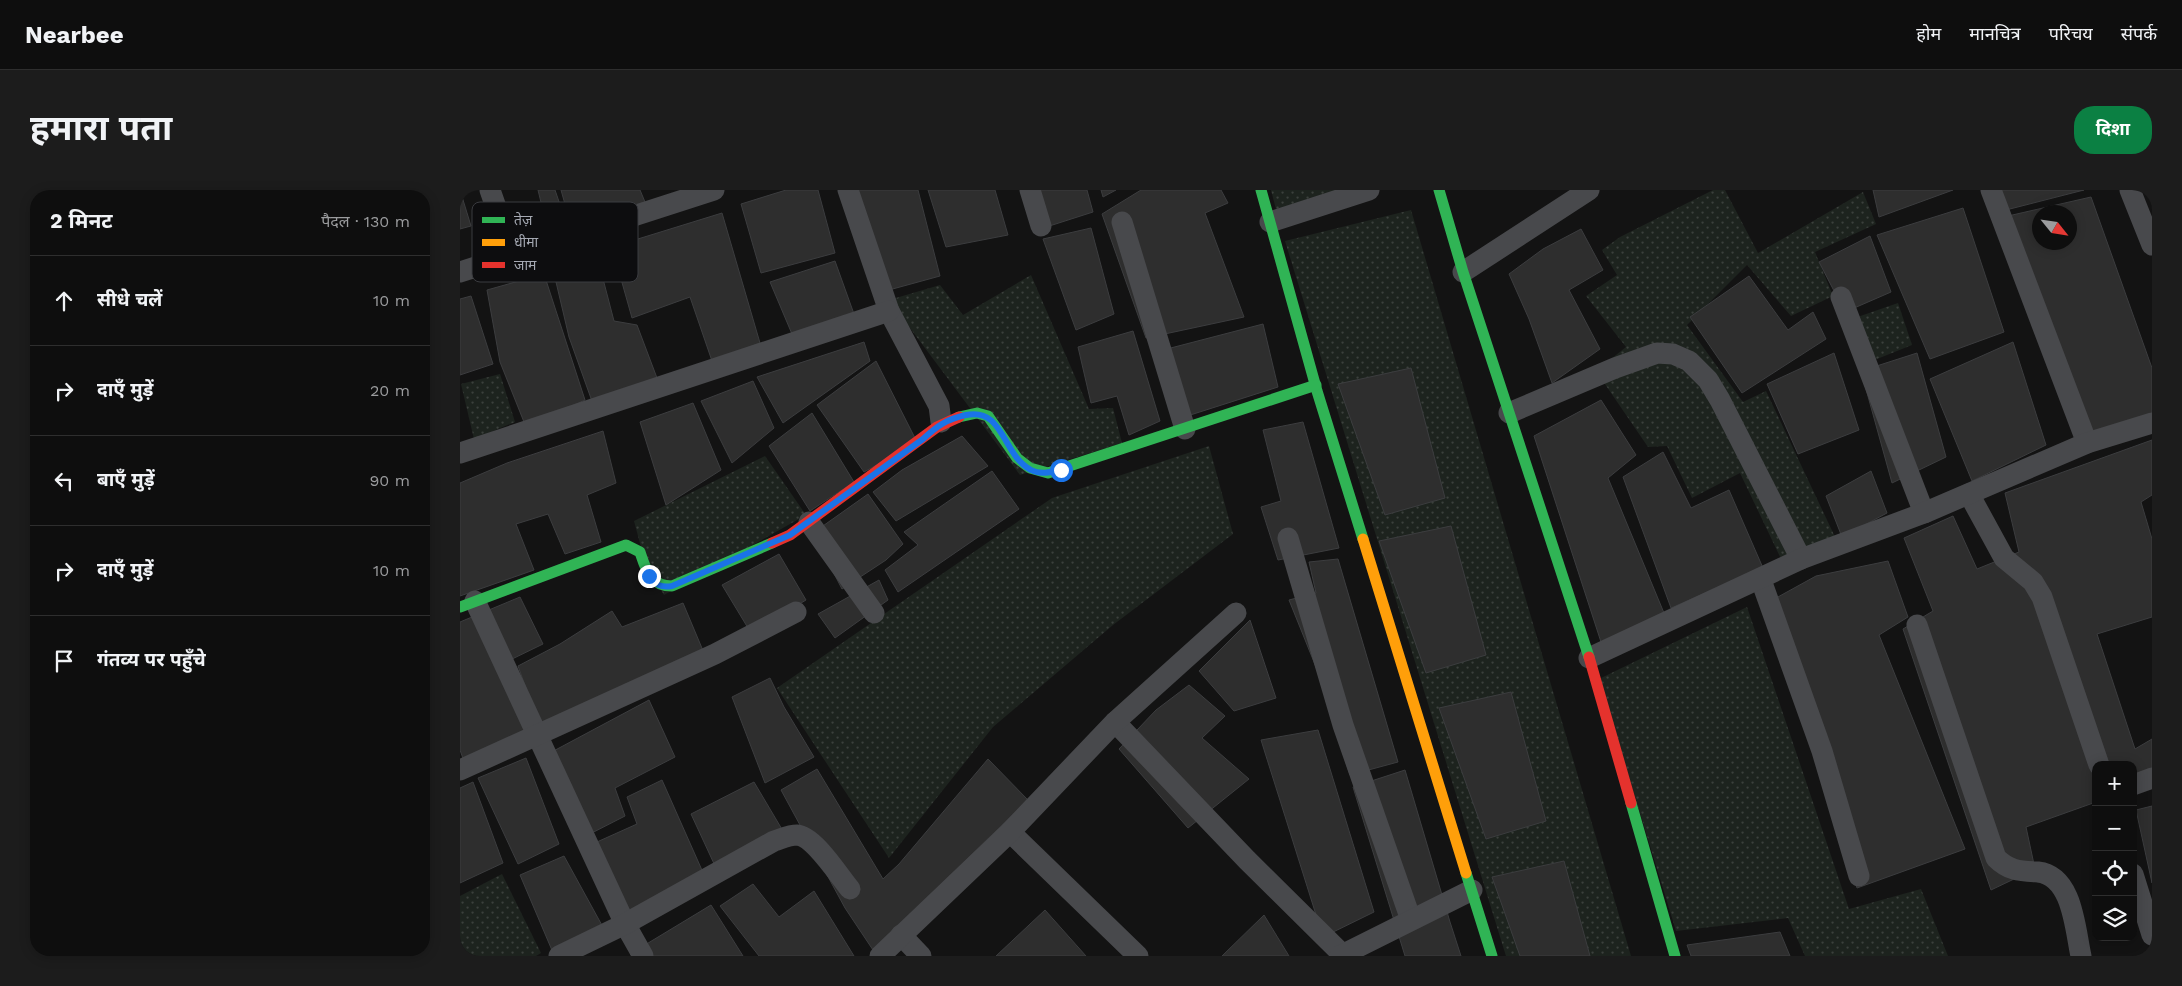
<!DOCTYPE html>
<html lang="hi">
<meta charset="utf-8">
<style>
:root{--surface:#0e0e0e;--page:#1c1c1c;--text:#f1f3f6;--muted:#9b9c9e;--line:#2e2e2e;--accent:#0b8043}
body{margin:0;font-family:"Work Sans","Noto Sans Devanagari",sans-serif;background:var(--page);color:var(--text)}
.controls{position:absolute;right:15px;bottom:15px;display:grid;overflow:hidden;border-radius:10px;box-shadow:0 2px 12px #0003}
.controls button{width:45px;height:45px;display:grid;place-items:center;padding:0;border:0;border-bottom:1px solid var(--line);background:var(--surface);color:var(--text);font:25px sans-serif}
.compass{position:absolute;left:1572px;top:15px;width:45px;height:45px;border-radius:50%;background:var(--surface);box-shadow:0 2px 12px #0003;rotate:120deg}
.stop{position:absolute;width:15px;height:15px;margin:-11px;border:4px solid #1a73e8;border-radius:50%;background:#fff}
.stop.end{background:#1a73e8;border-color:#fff;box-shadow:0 1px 5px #0008}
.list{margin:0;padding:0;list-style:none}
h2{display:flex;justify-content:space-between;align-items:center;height:65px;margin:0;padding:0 20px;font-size:21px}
h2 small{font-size:16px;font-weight:400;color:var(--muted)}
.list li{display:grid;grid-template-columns:32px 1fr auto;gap:15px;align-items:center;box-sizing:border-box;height:90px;padding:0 20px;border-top:1px solid var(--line)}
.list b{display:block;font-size:19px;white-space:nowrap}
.list em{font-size:16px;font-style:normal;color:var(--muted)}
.icon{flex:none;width:28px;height:28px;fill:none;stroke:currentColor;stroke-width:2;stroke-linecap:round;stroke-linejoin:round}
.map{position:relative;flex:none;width:1692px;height:766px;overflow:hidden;border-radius:20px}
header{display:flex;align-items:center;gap:30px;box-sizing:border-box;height:70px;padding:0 25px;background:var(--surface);border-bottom:1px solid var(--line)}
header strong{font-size:24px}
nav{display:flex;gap:28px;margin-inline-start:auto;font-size:18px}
.intro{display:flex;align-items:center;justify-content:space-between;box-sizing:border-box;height:120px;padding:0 30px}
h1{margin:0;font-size:35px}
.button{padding:12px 22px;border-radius:20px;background:var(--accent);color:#fff;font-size:18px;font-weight:700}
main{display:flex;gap:30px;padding:0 30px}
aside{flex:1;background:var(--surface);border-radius:20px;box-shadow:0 2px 12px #0003}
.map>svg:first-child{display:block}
.green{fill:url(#green-dots)}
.building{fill:#2e2e2e;stroke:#3c3d3f;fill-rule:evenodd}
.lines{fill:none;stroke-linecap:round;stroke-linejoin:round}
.street{stroke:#48494c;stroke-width:21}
.fast{stroke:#30b455;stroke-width:11}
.slow{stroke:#ff9f0a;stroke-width:11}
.jam{stroke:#e5322d;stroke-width:11}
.route{stroke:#1a73e8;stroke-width:6}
.key{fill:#0d0d0f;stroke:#3b3c40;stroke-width:1}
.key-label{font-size:14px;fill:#a5a9b3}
</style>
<header>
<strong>Nearbee</strong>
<nav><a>होम</a><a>मानचित्र</a><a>परिचय</a><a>संपर्क</a></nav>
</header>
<div class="intro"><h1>हमारा पता</h1><a class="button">दिशा</a></div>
<main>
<aside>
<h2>2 मिनट<small>पैदल · 130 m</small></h2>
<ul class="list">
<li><svg class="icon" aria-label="ahead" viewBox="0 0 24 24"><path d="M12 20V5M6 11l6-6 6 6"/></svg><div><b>सीधे चलें</b></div><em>10 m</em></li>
<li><svg class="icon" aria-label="right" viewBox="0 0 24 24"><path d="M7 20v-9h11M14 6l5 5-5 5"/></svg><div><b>दाएँ मुड़ें</b></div><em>20 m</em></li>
<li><svg class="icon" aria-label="left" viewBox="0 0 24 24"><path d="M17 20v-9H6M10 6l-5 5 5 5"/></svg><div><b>बाएँ मुड़ें</b></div><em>90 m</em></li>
<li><svg class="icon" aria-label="right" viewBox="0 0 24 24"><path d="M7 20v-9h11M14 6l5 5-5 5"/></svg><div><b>दाएँ मुड़ें</b></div><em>10 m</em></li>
<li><svg class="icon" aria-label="arrive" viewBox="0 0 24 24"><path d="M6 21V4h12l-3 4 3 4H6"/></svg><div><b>गंतव्य पर पहुँचे</b></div></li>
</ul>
</aside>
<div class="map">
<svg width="1692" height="766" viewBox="0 0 1692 766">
<defs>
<pattern id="green-dots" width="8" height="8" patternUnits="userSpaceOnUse" patternTransform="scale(1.25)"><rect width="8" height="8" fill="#1d231e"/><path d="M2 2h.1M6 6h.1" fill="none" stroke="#3b403c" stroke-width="1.8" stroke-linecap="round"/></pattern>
</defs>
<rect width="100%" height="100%" fill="#131313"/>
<g class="green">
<path d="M811,0H897L818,27Z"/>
<path d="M1253,0H1265L1298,63L1403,2L1416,34L1355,62L1373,106L1331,126L1287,75L1227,135L1283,212L1306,201L1376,349L1322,371L1280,283L1232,308L1207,256L1188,257L1136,181L1166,157L1126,106L1157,85L1142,60L1160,47Z"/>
<path d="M951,20L1171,766H1046L825,51Z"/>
<path d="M571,85L629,219L653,218L662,253L560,285L429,110L480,95L503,125Z"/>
<path d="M1438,113L1452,155L1402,175L1383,132Z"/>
<path d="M40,184L55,232L14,249L1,194Z"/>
<path d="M749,256L773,344L653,435L533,537L429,668L317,498L592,308Z"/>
<path d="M305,266L346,325L204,405L185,372L174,331Z"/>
<path d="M1287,417L1389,719L1461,699L1488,766H1345L1328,728L1216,741L1139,489Z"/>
<path d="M42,684L81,763L76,766H0V706Z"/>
</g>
<g class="building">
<path d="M0,0L11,36L0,39Z"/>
<path d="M78,0H95L106,32L87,37Z"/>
<path d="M101,0H180L185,12L112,39Z"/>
<path d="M326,0H358L375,63L301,83L281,14Z"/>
<path d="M386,0H458L480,86L418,103Z"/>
<path d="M468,0H535L548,45L486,57Z"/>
<path d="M569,0H627L633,22L580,39Z"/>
<path d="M641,0H656L643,7Z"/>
<path d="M681,0H761L768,13L745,23L784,127L686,148L642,24Z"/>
<path d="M1413,0H1493L1419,27Z"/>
<path d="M1540,0H1624L1546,20Z"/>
<path d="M1631,7L1692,178V223L1627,246L1548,26ZM1580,22H1610V52H1580Z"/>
<path d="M1503,18L1544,142L1470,169L1417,45Z"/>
<path d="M262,23L300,153L252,171L230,107L172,128L152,57Z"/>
<path d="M631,38L654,124L616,140L583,49Z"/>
<path d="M1121,39L1143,80L1109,100L1140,159L1092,193L1069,129L1049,84L1083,59Z"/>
<path d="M1410,46L1431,102L1385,122L1359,72Z"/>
<path d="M136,62L154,131L177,135L197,188L133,214L109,147L92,75Z"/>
<path d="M375,71L394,124L332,144L310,92Z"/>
<path d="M84,84L125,210L66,237L40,172L27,100Z"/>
<path d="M1289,86L1328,140L1353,122L1366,149L1282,203L1230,127Z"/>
<path d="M11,106L33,174L0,185V109Z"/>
<path d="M803,134L818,197L724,227L703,160Z"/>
<path d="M673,141L700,231L669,245L657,206L631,213L618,157Z"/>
<path d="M404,152L410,171L323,233L297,187Z"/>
<path d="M1553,152L1586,255L1512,291L1470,189Z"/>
<path d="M1374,163L1399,240L1338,264L1307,194Z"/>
<path d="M1457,163L1486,267L1432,293L1401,181Z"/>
<path d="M416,171L457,252L404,282L357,215Z"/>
<path d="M951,178L985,308L925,325L878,194Z"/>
<path d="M293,191L314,238L272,273L241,211Z"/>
<path d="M1141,210L1176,265L1148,288L1204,423L1141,452L1074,246Z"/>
<path d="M233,213L261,280L206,315L180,232Z"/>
<path d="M352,223L394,292L350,321L309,256Z"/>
<path d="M843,232L879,358L818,370L801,317L821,311L803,240Z"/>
<path d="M143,241L156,293L127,305L141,352L105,364L88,324L56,334L74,380L0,406V293L47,273Z"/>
<path d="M502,246L528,276L436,331L413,302L442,280Z"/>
<path d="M1692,250V305L1681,312L1692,349V427L1637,444L1675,559L1692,549V591L1673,598V575H1636V612L1566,637L1575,679L1531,700L1443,439L1473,421L1444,348L1493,326L1517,379L1559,362L1545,303Z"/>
<path d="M1203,262L1231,318L1269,300L1303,378L1211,418L1163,287Z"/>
<path d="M532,281L559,319L438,402L425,380L458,355L444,342Z"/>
<path d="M1411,281L1427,323L1382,347L1366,306Z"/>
<path d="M408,304L443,354L426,370L382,399L353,343Z"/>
<path d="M991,336L1026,465L966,483L919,351Z"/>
<path d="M319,364L346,410L291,443L262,395Z"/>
<path d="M878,369L938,572L890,585L856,477L829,410L856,403L849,372Z"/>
<path d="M1428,371L1448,427L1419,445L1505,659L1397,698L1349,536L1307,413L1356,386Z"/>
<path d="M419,390L428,410L375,448L358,424Z"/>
<path d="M60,407L83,454L46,472L72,540L5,574L0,560V432Z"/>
<path d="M223,413L244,463L80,537L58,476L100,454L152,421L162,437Z"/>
<path d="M790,430L816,508L774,521L739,481Z"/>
<path d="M310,488L324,517L354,567L305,593L272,507Z"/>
<path d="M729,495L765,526L742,548L789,589L728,638L659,559L696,520Z"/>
<path d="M1051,502L1086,631L1026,649L979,518Z"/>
<path d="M189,510L215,567L155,598L165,626L120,649L86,565Z"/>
<path d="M858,540L914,722L863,747L801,550Z"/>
<path d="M66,568L99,654L58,674L18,588Z"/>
<path d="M528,569L568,610L413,760L385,718L321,600L357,579L423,689L439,674Z"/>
<path d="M945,580L990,732L1001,766H945L893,597Z"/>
<path d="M202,590L245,687L158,729L128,656L177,634L167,607Z"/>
<path d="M13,592L43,673L0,693V598Z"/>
<path d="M294,592L323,641L256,678L231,624Z"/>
<path d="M1692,616V693L1676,620Z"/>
<path d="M104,666L144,739L94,765L60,685Z"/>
<path d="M1104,671L1130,766H1060L1032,687Z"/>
<path d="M293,694L319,727L354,701L394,766H299L260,716Z"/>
<path d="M251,715L283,766H172L170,764Z"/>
<path d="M585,720L626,766H536Z"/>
<path d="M804,725L829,766H762Z"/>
<path d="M1320,742L1330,766H1231L1227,755Z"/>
</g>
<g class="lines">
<g class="street">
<path d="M30,0L53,66"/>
<path d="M388,0L429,121L479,216L481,232"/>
<path d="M570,0L581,36"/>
<path d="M1531,0L1627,253"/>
<path d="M1670,0L1692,55"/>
<path d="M662,32L725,239"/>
<path d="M810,32L909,0"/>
<path d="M0,82L254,0"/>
<path d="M1003,82L1129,0"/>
<path d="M1381,107L1464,323"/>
<path d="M1049,223L1155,178L1197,163L1213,164L1229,171L1248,190L1260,210L1341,369"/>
<path d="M0,263L429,121"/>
<path d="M1509,304L1544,368L1573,392L1582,407L1639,575"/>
<path d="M349,332L414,423"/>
<path d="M828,348L883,535L951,730"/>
<path d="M1301,390L1362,561L1399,686"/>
<path d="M15,411L165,734L183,766"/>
<path d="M1457,435L1536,668C1549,681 1560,681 1578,682C1613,686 1615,739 1621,766"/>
<path d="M1129,468L1341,369L1464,323L1627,253L1692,233"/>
<path d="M655,532L787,670L882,764"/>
<path d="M0,580L255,464L336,422"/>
<path d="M1673,595L1692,588"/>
<path d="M550,642L678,766"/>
<path d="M1673,684L1692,745"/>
<path d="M441,745L461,766"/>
<path d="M99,766L165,734L314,651C321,649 329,645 337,645C354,646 379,686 390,699"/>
<path d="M420,766L550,642L655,532L776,423"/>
<path d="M880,766L1012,700"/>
</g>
<g class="fast">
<path d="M801,0L857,201L903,349"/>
<path d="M979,0L1003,82L1129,467"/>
<path d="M499,227L517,223L528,226L557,268L570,278L588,283L856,195"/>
<path d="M0,417L166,355L180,362C186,380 190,396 212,396L312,353"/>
<path d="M1171,613L1215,766"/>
<path d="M1006,683L1032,766"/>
</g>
<path class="slow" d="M903,349L1006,683"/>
<g class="jam">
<path d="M312,353L330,345L477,237L499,227"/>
<path d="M1129,467L1171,613"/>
</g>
</g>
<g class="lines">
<path class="route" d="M189,386C196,395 201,398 212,396L330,345L463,249C477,236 487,229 506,225C544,217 542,265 571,280C580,285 592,282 601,280"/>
</g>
<rect x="12" y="12" width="166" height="80" rx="8" class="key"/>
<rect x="22" y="27" width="23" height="6" fill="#30b455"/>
<rect x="22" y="49" width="23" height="7" fill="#ff9f0a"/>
<rect x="22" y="72" width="23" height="6" fill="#e5322d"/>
<g class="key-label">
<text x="54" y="35">तेज़</text>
<text x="54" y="57">धीमा</text>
<text x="54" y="80">जाम</text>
</g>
</svg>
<div class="controls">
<button>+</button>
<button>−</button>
<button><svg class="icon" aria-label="locate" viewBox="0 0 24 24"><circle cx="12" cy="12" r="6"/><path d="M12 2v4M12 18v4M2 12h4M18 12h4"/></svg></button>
<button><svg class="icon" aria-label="layers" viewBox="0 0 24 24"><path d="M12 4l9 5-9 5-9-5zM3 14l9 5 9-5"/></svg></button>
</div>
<svg class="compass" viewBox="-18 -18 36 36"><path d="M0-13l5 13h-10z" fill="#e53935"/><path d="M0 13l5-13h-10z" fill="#9b9c9e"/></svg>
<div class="stop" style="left:601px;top:280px"></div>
<div class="stop end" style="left:189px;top:386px"></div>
</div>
</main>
